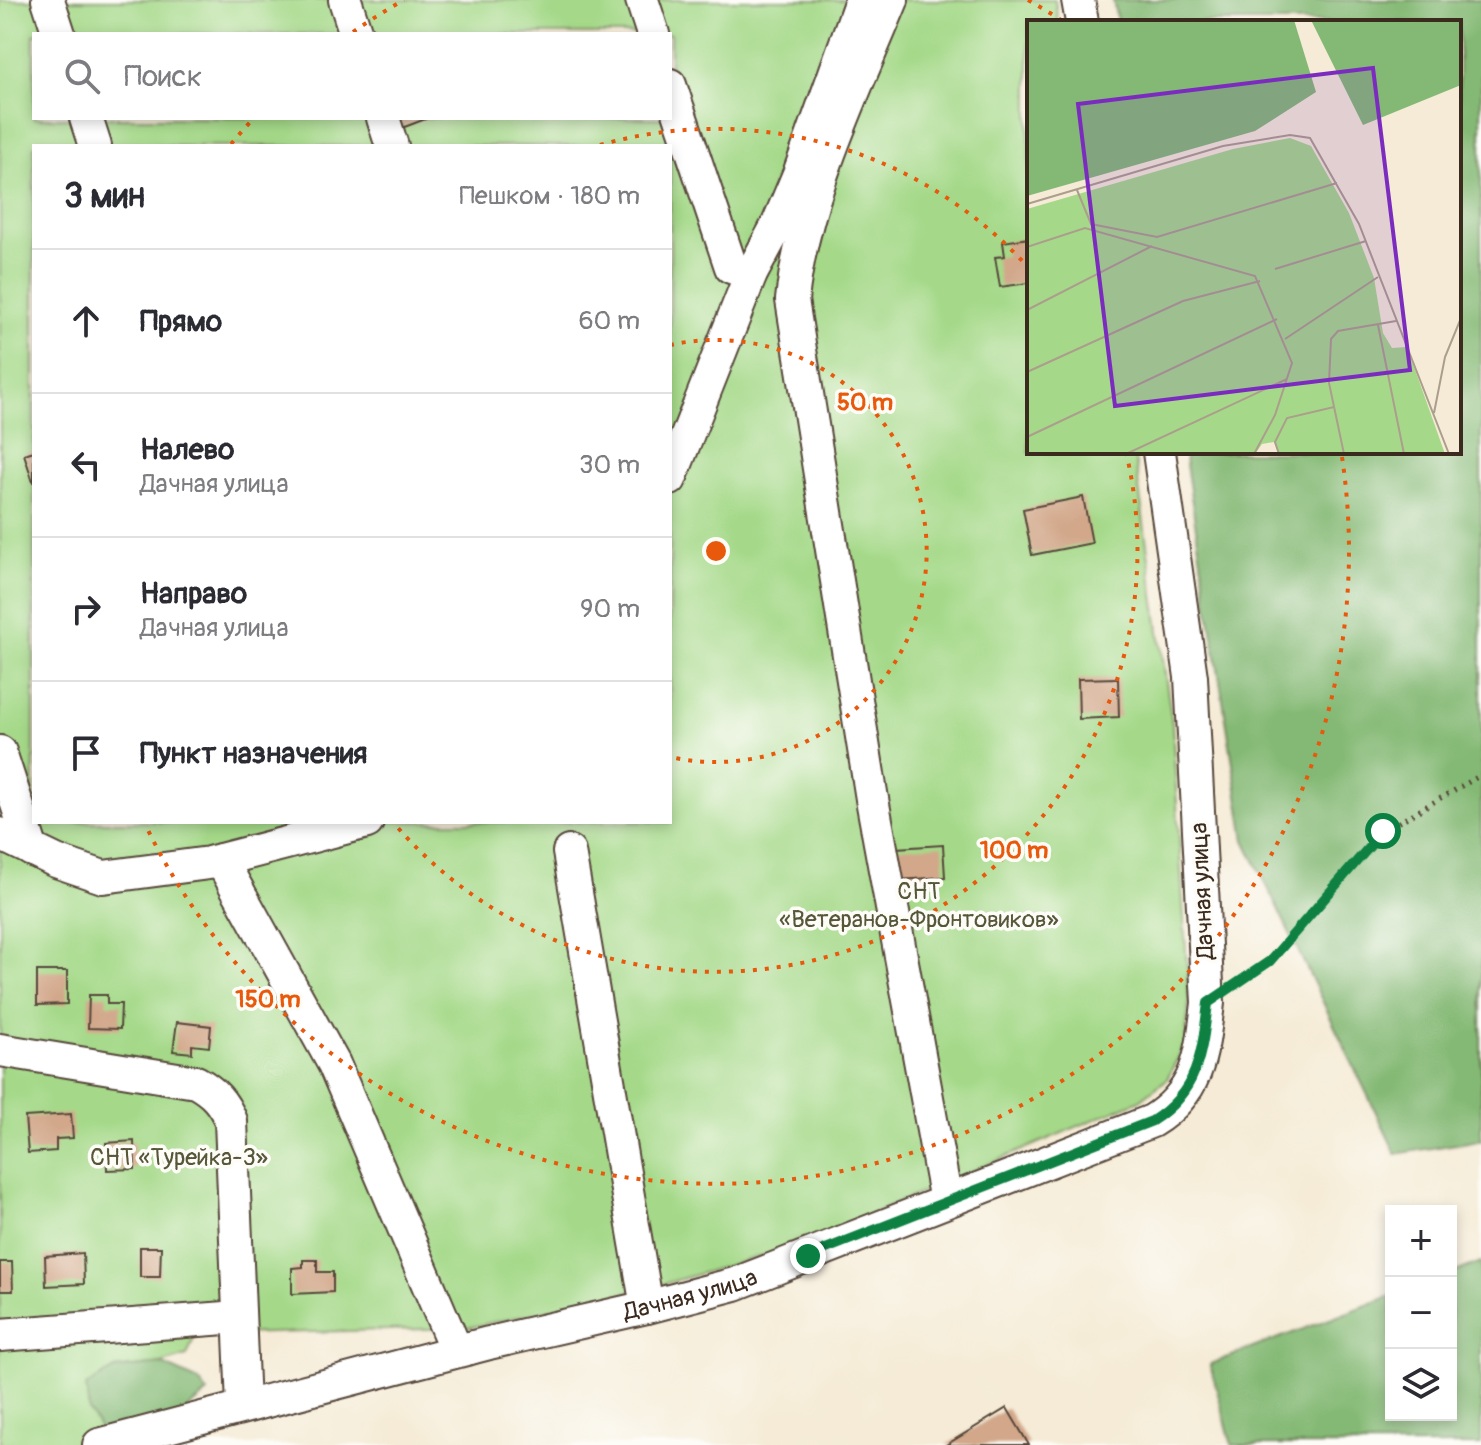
<!DOCTYPE html>
<html lang="ru">
<meta charset="utf-8">
<style>
:root{--surface:#fff;--page:#f2f2f3;--text:#2b2b33;--muted:#7c7c81;--line:#e1e1e2}
body{margin:0;font-family:Pangolin,sans-serif;background:var(--page);color:var(--text)}
.controls{position:absolute;right:24px;bottom:24px;display:grid;overflow:hidden;border-radius:0px;box-shadow:0 4px 12px #0003}
.controls button{width:72px;height:72px;display:grid;place-items:center;padding:0;border:0;border-bottom:2px solid var(--line);background:var(--surface);color:var(--text);font:40px sans-serif}
.stop{position:absolute;width:24px;height:24px;margin:-18px;border:6px solid #0b8043;border-radius:50%;background:#fff}
.stop.end{background:#0b8043;border-color:#fff;box-shadow:0 2px 8px #0008}
.list{margin:0;padding:0;list-style:none}
h2{display:flex;justify-content:space-between;align-items:center;height:104px;margin:0;padding:0 32px;font-size:34px}
h2 small{font-size:26px;font-weight:400;color:var(--muted)}
.list li{display:grid;grid-template-columns:52px 1fr auto;gap:24px;align-items:center;box-sizing:border-box;height:144px;padding:0 32px;border-top:2px solid var(--line)}
.list b{display:block;font-size:30px;white-space:nowrap}
.list p{margin:0;font-size:26px;white-space:nowrap;color:var(--muted)}
.list em{font-size:26px;font-style:normal;color:var(--muted)}
.icon{flex:none;width:44px;height:44px;fill:none;stroke:currentColor;stroke-width:2;stroke-linecap:round;stroke-linejoin:round}
.map{position:relative;flex:none;width:1481px;height:1445px;overflow:hidden}
.search{position:absolute;background:var(--surface);box-shadow:0 4px 12px #0003;left:32px;top:32px;width:640px;height:88px;display:flex;align-items:center;gap:20px;box-sizing:border-box;padding:0 28px;border-radius:0px;color:var(--muted);font-size:30px}
.panel{position:absolute;background:var(--surface);box-shadow:0 4px 12px #0003;left:32px;top:144px;width:640px;height:680px;border-radius:0px}
.map>svg:first-child{display:block}
.green{fill:#a5d989;stroke:#708254;stroke-width:2;fill-rule:evenodd}
.forest{fill:#84b975;stroke:#60724a;stroke-width:2}
.building{fill:#d2a78a}
.lines{fill:none;stroke-linecap:round;stroke-linejoin:round}
.minor-casing{stroke:#57473a;stroke-width:36}
.path{stroke:#57473a;stroke-width:5;stroke-dasharray:2 6;stroke-linecap:butt}
.minor{stroke:#fff;stroke-width:32}
.route{stroke:#0b8043;stroke-width:10}
.ring{fill:none;stroke:#e8590c;stroke-width:4;stroke-dasharray:4 8}
.labels{text-anchor:middle;stroke-width:7;stroke-linejoin:round;paint-order:stroke}
.park-label{font-size:24px;fill:#565639;stroke:#fdfcf7}
.street-label{font-size:24px;fill:#3b2a1e;stroke:#fdfcf7}
.inset-road{fill:none;stroke:#ab9e8c;stroke-width:2}
.view{fill:#7b2cbf;fill-opacity:0.15;stroke:#7b2cbf;stroke-width:4}
.inset-edge{fill:none;stroke:#3b2a1e;stroke-width:4}
.centre{fill:#e8590c;stroke:#fdfcf7;stroke-width:4}
.ring-label{font-size:24px;text-anchor:middle;font-weight:bold;fill:#e8590c;stroke:#fdfcf7;stroke-width:7;stroke-linejoin:round;paint-order:stroke}
</style>
<div class="map">
<svg width="1481" height="1445" viewBox="0 0 1481 1445">
<rect width="100%" height="100%" fill="#fdfcf7"/>
<filter id="ink" filterUnits="userSpaceOnUse"><feTurbulence type="fractalNoise" baseFrequency=".0125" numOctaves="2"/><feDisplacementMap in="SourceGraphic" scale="16" xChannelSelector="R" yChannelSelector="G"/><feConvolveMatrix kernelMatrix="1 2 1 2 8 2 1 2 1" color-interpolation-filters="sRGB"/></filter>
<filter id="wash" filterUnits="userSpaceOnUse"><feTurbulence type="fractalNoise" baseFrequency=".006" numOctaves="4" result="noise"/><feDisplacementMap in="SourceGraphic" scale="32" xChannelSelector="R" yChannelSelector="G"/><feGaussianBlur stdDeviation="1.8" result="paint"/><feColorMatrix in="noise" values="0 0 0 0 0 0 0 0 0 0 0 0 0 0 0 0 0 1.4 0 .05"/><feComposite in="paint" operator="in"/></filter>
<g filter="url(#wash)">
<rect width="100%" height="100%" fill="#f5ebd6"/>
<path class="green" d="M0,0H1055L1058,22H1029V452H1134L1172,724L1189,1002L1185,1044L1167,1079L1140,1100L796,1246L660,1285L467,1328L195,1335L187,1356L161,1364L115,1369L111,1445H0ZM34,34H670V118H34ZM34,146H670V822H34Z"/>
<g class="forest">
<path d="M1113,0H1481V1140L1396,1154L1245,840L1184,452H1459V22H1117Z"/>
<path d="M1481,1262V1445H1232L1210,1364L1391,1296V1415H1451V1274Z"/>
<path d="M161,1364L199,1381L208,1393L165,1427L111,1445L89,1412L86,1386L115,1369Z"/>
</g>
<g id="blocks">
<g class="building">
<path d="M398,118H428L402,128Z"/>
<path d="M1029,238V283L1000,287L995,257L1005,256L1003,242Z"/>
<path d="M34,451V482H33L24,454Z"/>
<path d="M1083,497L1092,543L1032,555L1023,509Z"/>
<path d="M1118,678L1119,717L1079,719L1078,679Z"/>
<path d="M943,845L945,877L898,880L896,848Z"/>
<path d="M37,971H67V1004L37,1005Z"/>
<path d="M89,995H107V1004H121L120,1029L88,1028Z"/>
<path d="M177,1022L211,1026L209,1047L192,1045V1053L173,1051Z"/>
<path d="M71,1114L73,1138L56,1139V1151L28,1153L25,1117Z"/>
<path d="M134,1141L135,1169L107,1170L106,1143Z"/>
<path d="M140,1247H161L160,1277H140Z"/>
<path d="M83,1253L84,1284L46,1286L45,1256Z"/>
<path d="M303,1260H317V1272H333V1292L292,1294V1268L303,1267Z"/>
<path d="M0,1262H12L13,1291H0Z"/>
<path d="M1007,1408L1029,1445H946Z"/>
</g>
</g>
</g>
<g filter="url(#ink)">
<use href="#blocks" fill-opacity="0" stroke="#57473a" stroke-width="2"/>
<g class="lines">
<defs>
<g id="minor">
<path d="M48,0L59,34"/>
<path d="M345,0L356,34"/>
<path d="M642,0L653,34"/>
<path d="M892,0C853,95 803,197 792,300L872,799L946,1201"/>
<path d="M1078,0L1082,22"/>
<path d="M670,85L731,267L751,274"/>
<path d="M86,118L95,146"/>
<path d="M383,118L392,146"/>
<path d="M670,479L751,274L778,224L799,174L861,0"/>
<path d="M0,752L32,850"/>
<path d="M0,834L56,861L103,877L209,863L367,822"/>
<path d="M569,852L647,1307"/>
<path d="M221,860L334,1064L456,1350L470,1348"/>
<path d="M0,1050L196,1082C214,1092 223,1102 231,1121L243,1406"/>
<path d="M0,1335L239,1317"/>
<path id="s1" d="M99,1445L489,1343L647,1307L735,1284L1152,1121C1199,1092 1202,1054 1208,1003L1191,677L1159,452"/>
</g>
</defs>
<use href="#minor" class="minor-casing"/>
<path class="path" d="M1235,985L1270,961L1383,831L1481,775"/>
<use href="#minor" class="minor"/>
</g>
</g>
<g class="lines" filter="url(#ink)">
<path class="route" d="M808,1256L1152,1121C1198,1092 1202,1054 1208,1003L1270,961L1383,831"/>
</g>
<g class="ring">
<path d="M670 345A211 211 0 1 1 670 757"/>
<path d="M600 145A422 422 0 0 1 1027 266M1126 452A422 422 0 0 1 393 822"/>
<path d="M231 144A633 633 0 0 1 253 119M353 32A633 633 0 0 1 404 0M1028 0A633 633 0 0 1 1061 20M1342 457A633 633 0 0 1 145 824"/>
</g>
<g class="labels">
<g class="park-label">
<text x="919" y="899">СНТ<tspan x="919" dy="28">«Ветеранов-Фронтовиков»</tspan></text>
<text x="179" y="1165">СНТ «Турейка-3»</text>
</g>
<g class="street-label">
<text transform="translate(1202 891) rotate(-93)" y="8">Дачная улица</text>
<text dy="8" stroke="none"><textPath href="#s1" startOffset="610">Дачная улица</textPath></text>
</g>
</g>
<g transform="translate(1027 20)">
<rect width="434" height="434" fill="#f5ebd6"/>
<path d="M263,118L284,126L322,193L347,258L356,313L365,328L380,327L418,434H252L247,422L235,424L228,434H0V189L206,129Z" fill="#a5d989"/>
<path d="M0,0H267L289,72L228,111L0,176ZM284,0H434V65L336,105Z" fill="#84b975"/>
<path class="inset-road" d="M50,170L64,204L130,217L310,163M0,184L196,126L263,115L283,118L332,204L422,434M0,227L58,208L228,256L265,343L248,395L227,434M248,249L339,221M0,290L125,226M351,305L377,434M258,319L351,257M0,352L156,281L233,261M407,393L418,337L434,298M0,417L250,299M99,434L260,359M252,434L248,422L260,398L307,387M317,434L302,363L304,319L311,311L369,301"/>
<path class="view" d="M346,48L383,350L88,386L51,84Z"/>
<rect width="434" height="434" class="inset-edge"/>
</g>
<circle cx="716" cy="551" r="12" class="centre"/>
<g class="ring-label">
<text x="865" y="410">50 m</text>
<text x="1014" y="858">100 m</text>
<text x="268" y="1007">150 m</text>
</g>
</svg>
<div class="controls">
<button>+</button>
<button>−</button>
<button><svg class="icon" aria-label="layers" viewBox="0 0 24 24"><path d="M12 4l9 5-9 5-9-5zM3 14l9 5 9-5"/></svg></button>
</div>
<div class="stop" style="left:1383px;top:831px"></div>
<div class="stop end" style="left:808px;top:1256px"></div>
<div class="search"><svg class="icon" aria-label="search" viewBox="0 0 24 24"><circle cx="10" cy="10" r="6"/><path d="M15 15l6 6"/></svg>Поиск</div>
<section class="panel">
<h2>3 мин<small>Пешком · 180 m</small></h2>
<ul class="list">
<li><svg class="icon" aria-label="ahead" viewBox="0 0 24 24"><path d="M12 20V5M6 11l6-6 6 6"/></svg><div><b>Прямо</b></div><em>60 m</em></li>
<li><svg class="icon" aria-label="left" viewBox="0 0 24 24"><path d="M17 20v-9H6M10 6l-5 5 5 5"/></svg><div><b>Налево</b><p>Дачная улица</p></div><em>30 m</em></li>
<li><svg class="icon" aria-label="right" viewBox="0 0 24 24"><path d="M7 20v-9h11M14 6l5 5-5 5"/></svg><div><b>Направо</b><p>Дачная улица</p></div><em>90 m</em></li>
<li><svg class="icon" aria-label="arrive" viewBox="0 0 24 24"><path d="M6 21V4h12l-3 4 3 4H6"/></svg><div><b>Пункт назначения</b></div></li>
</ul>
</section>
</div>
